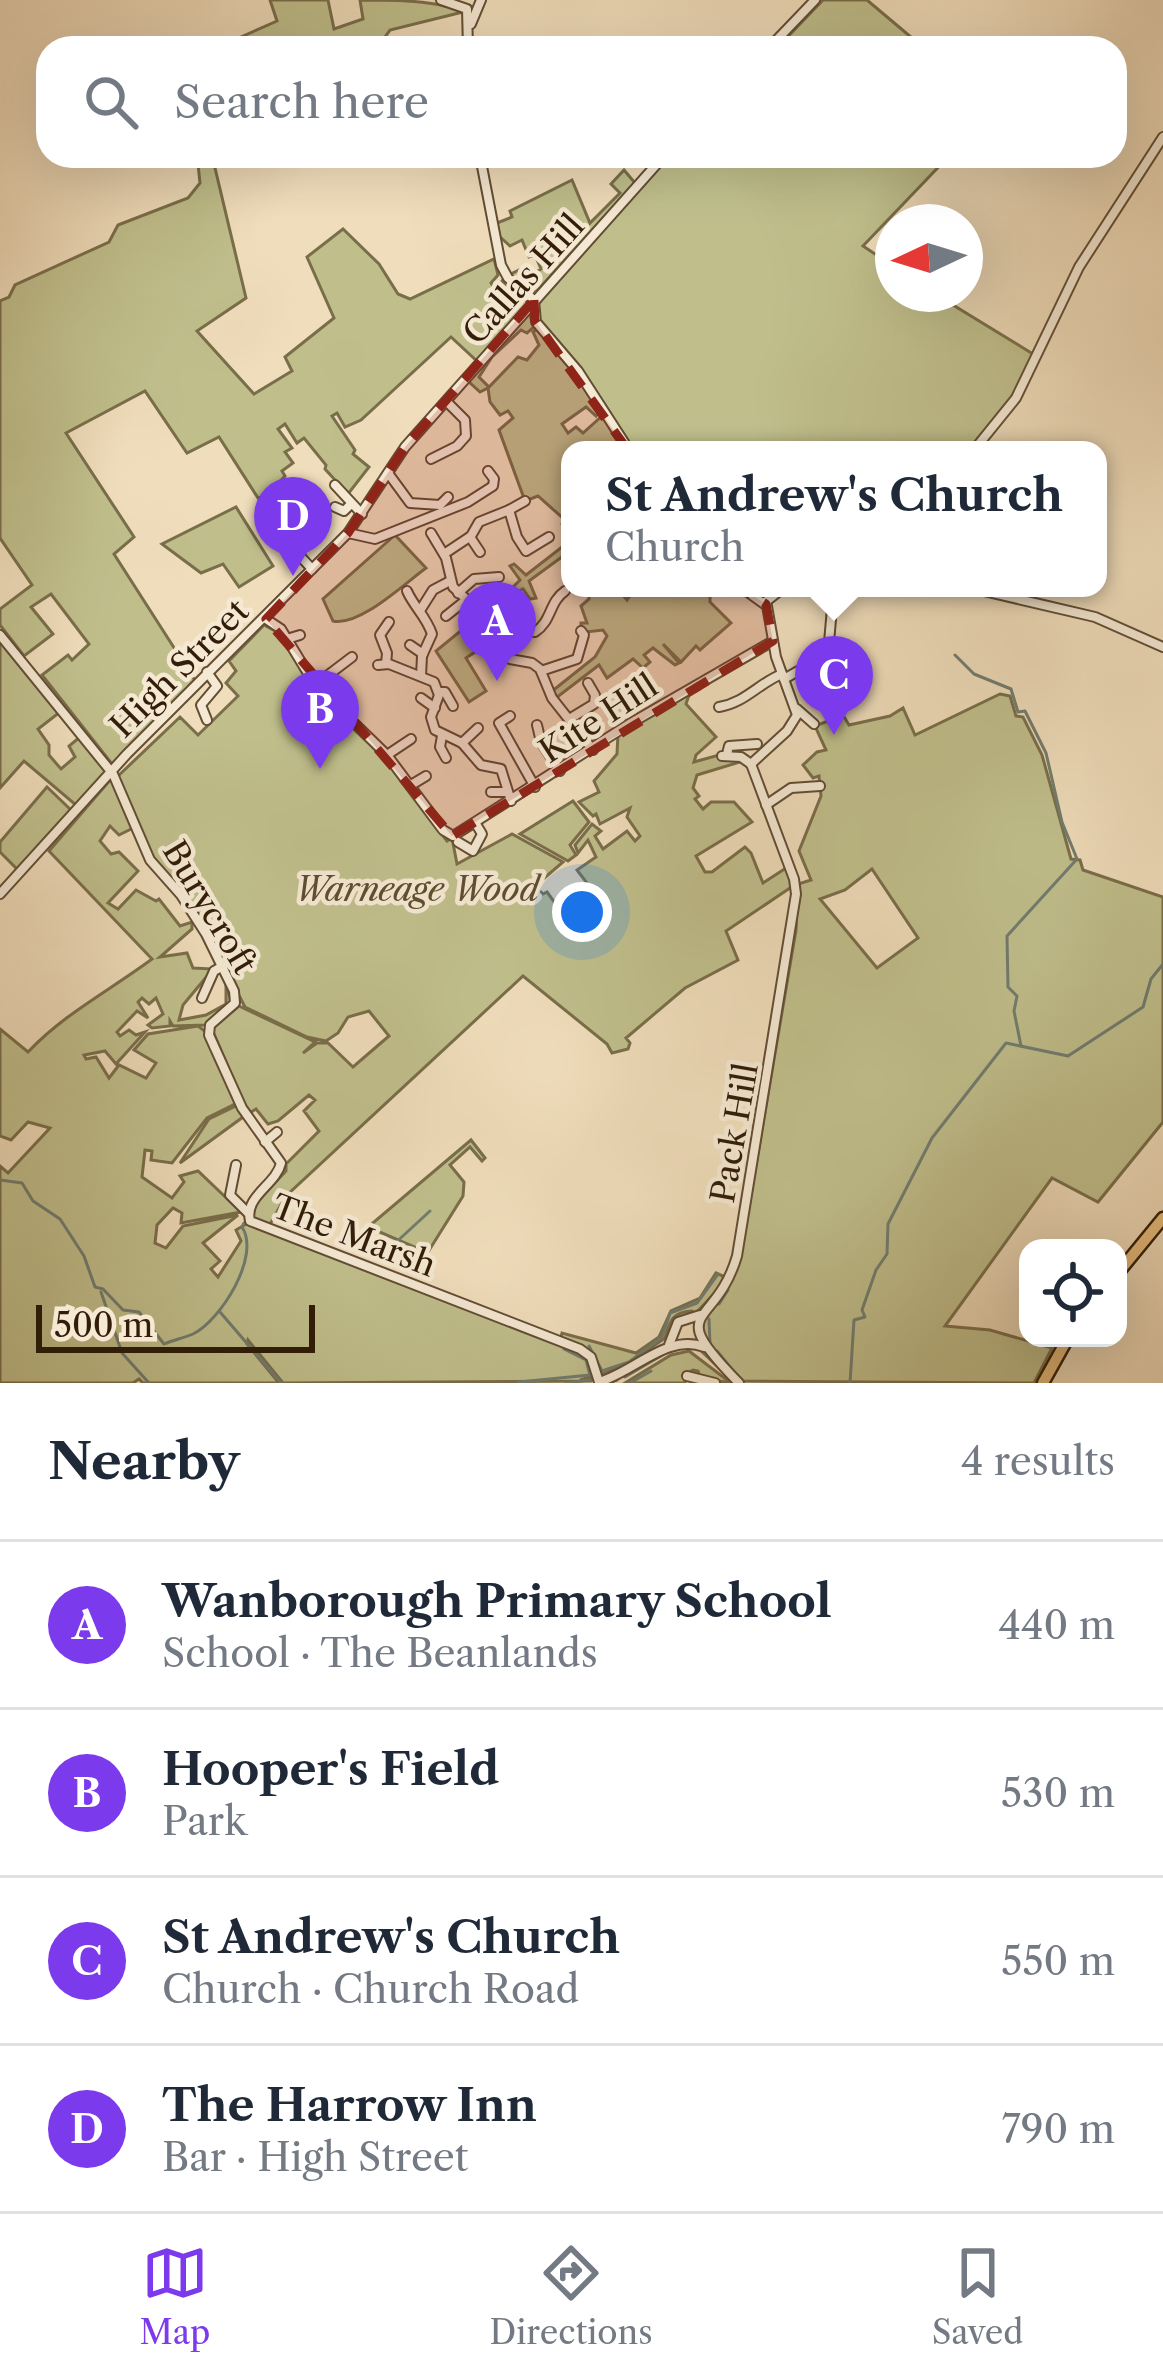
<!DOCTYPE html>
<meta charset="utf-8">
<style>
:root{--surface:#fff;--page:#f2f2f3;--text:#1f2937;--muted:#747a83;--line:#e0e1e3;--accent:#7c3aed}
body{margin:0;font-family:"Libre Caslon Text",serif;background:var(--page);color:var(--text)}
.controls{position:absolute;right:36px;bottom:36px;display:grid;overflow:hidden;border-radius:24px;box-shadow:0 12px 48px #0002}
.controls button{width:108px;height:108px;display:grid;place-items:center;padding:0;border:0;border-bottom:3px solid var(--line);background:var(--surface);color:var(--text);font:60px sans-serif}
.compass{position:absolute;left:875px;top:204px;width:108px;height:108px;border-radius:50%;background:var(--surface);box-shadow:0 12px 48px #0002;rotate:266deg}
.scale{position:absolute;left:36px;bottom:30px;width:279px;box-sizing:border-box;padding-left:12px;border:6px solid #321d08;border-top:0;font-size:33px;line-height:42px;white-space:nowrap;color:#321d08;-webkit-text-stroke:9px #f5e9d3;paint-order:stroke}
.you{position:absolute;left:582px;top:912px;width:42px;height:42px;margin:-30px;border:9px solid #fff;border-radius:50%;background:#1a73e8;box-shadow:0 0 0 18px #1a73e833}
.badge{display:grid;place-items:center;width:78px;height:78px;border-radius:50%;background:var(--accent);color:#fff;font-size:39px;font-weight:700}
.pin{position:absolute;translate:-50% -99px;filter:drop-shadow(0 3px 6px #0008)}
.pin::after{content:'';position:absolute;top:63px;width:42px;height:36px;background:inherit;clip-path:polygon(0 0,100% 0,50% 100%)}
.popup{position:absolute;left:561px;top:441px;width:546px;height:156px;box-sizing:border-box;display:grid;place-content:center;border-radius:24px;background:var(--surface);filter:drop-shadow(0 3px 9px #0005);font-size:39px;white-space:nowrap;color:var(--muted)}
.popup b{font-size:45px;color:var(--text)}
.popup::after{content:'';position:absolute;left:50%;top:100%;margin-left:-24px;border:24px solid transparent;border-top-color:var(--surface)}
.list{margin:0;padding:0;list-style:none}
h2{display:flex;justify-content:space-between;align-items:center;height:156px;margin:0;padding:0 48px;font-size:51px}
h2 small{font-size:39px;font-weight:400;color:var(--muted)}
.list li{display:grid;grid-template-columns:78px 1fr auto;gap:36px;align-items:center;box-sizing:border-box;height:168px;padding:0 48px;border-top:3px solid var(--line)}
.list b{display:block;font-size:45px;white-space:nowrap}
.list p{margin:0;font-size:39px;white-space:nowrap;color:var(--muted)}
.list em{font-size:39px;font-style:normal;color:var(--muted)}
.icon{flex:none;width:66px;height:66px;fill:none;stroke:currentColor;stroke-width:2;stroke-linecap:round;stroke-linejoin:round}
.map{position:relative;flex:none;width:1163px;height:1383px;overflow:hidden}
.search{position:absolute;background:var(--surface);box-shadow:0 12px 48px #0002;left:36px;right:36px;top:36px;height:132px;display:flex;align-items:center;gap:30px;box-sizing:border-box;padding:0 42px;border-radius:36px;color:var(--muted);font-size:45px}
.sheet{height:828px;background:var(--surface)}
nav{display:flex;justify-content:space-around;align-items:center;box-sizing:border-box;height:168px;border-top:3px solid var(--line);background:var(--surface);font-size:33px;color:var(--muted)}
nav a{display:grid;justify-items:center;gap:6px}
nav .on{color:var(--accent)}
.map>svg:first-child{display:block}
.green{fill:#c0bf8c;stroke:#796e4a;stroke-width:3;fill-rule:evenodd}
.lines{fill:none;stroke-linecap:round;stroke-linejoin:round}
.stream{stroke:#717c70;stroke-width:3}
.minor-casing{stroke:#624d35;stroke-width:12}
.major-casing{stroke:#321d08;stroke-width:15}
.minor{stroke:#f5e9d3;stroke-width:8}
.major{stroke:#e8be7e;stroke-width:10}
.marked{fill:#8f2418;fill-opacity:0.2;stroke:#8f2418;stroke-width:9;stroke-dasharray:24 15;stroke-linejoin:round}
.labels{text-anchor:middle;stroke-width:9;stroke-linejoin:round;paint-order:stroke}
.street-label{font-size:33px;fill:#321d08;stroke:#f5e9d3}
.park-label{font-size:33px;font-style:italic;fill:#5d4e30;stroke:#f5e9d3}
</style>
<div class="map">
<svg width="1163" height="1383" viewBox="0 0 1163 1383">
<rect width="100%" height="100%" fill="#f0ddbb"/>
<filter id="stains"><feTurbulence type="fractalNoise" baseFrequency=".00167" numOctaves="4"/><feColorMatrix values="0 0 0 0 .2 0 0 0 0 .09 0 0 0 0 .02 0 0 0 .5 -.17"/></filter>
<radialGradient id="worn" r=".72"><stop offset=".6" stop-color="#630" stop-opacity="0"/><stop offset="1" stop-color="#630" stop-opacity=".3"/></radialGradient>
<g class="green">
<path d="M270,0H328L334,29L363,19L360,0C391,0 439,0 463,12L390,30L377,48H249L246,42L234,48H216L277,21Z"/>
<path d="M823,0H867L924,48H777Z"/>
<path d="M668,156H949L863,246L893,266V294H935L1033,354L1013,397L972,450H634L579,366L540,324L538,304Z"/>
<path d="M202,161H208L215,168L246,298L197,331L254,394L292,371L285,357L334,318L307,257L343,229L379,264L398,294L410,299L494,259L498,275L491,283L506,307L516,300L502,281L505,277L525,296L534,327L527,333L521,330L492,357L479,377L489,387L518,357L527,360L539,345L533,332L537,329L573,368L599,412L596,416L586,407L562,424L568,433L576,427L583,433L602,416L625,450H570V551L529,581L536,598L530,599L523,589L515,593L512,588L520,580L510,566L514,564L526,575L566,544L569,538L562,524L565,520L538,496L525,501L499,430L513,418L508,411L500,415L490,402L488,388L480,392L468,381L480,364L451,337L361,420L345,427L337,413L332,416L355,450L353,454L369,467L348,494L325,469L326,465L304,438L297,443L285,424L278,429L292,448L285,452L293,463L282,471L285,476L266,496L258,498L219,437L187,453L145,391L66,433L134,537L114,554L196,682L112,764L42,675L68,655L72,660L89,644L51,594L31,607L53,634L24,656L0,625V609L32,585L0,538V301L9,297L15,285L109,242L118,225L188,198L200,183L198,164Z"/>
<path d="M624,170L635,183L536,292H526L509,275L521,269L529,276L541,269L535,255L529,257L522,240L510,246L499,236L497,223L512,217L510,211L572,180L590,223L620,193L611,184Z"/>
<path d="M236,507L273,566L239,587L223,564L201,573L162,544Z"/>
<path d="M395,535L426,568C404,584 359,627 333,621L323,599Z"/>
<path d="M589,588H617L627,600L635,588H710V602L731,623L700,650L696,646L681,662L663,644L679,663L675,665L653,648L644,655L650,662L643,668L633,659L607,678L599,665L556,698L551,692L595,657L607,636L603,630L586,632L581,628V623H587L581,606L589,599Z"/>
<path d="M480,615L495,639L466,658L486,691L469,702L436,651Z"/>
<path d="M264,625L277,632L324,699L331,701L363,731L447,841L452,838L457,864L512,834L563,862L535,886L543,894L547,892L555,903L558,901L566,911L574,904L570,898L587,883L577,870L596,857L588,840L578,853L575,845L592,824L601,831L595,836L603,849L627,831L635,841L640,836L627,817L630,808L600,824L596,814L593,816L579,802L599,792L594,781L617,754L618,734L698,686L700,689L689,695L686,704L716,737L696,755L694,762L719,755L740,762L697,775L693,788L699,796L695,799L703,809L711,802H734L752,822L696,856L705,872H712L745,847L751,853L763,883L786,868L793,886L726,931L738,960L685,988L626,1038L630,1043L628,1049L612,1053L607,1044L523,976L286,1196L269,1226L252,1217L256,1203L286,1171V1164L319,1131L304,1111L315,1100L309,1095L278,1121L268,1124L256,1109L248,1114L212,1029L239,1006L315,1042L303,1053L317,1043H328L353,1067L389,1036L369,1011L348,1017L338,1033L326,1041L307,1037L245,1007L207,933L150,852L117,777L180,717L198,735L238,696L226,683L236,671L229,661Z"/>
<path d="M0,640L60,712L38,729L49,745V755L61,769L75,757L69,746L80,737L107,772L77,806L24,761L0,788Z"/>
<path d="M1000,694L1010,696L1016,716L1023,717L1042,755L1071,859L1080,860L1083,870L1163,897V1122L1098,1202L1052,1178L945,1326L990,1330L1052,1348L1034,1383L740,1381L705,1339L701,1321L724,1294L740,1259L796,930L798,884L811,880L799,851L821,796L819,776L813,778L803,765L817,752L826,750L815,726L843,715L849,725L890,716L903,708L915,735ZM872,869L918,938L877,968L820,899L845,890Z"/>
<path d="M111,779L133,828L119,835L110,826L100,841L111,854L119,852L138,871L108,903L118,909L136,890L156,901L159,899L180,926L192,922V929L160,957L187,953L193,968L213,969L183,1005L179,1020L206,1015L226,1004V978L231,1004L207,1025L173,1026L170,1021V1026L152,1028L148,1025L163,1014L156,998L149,1004L142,998L138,1002L148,1018L137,1011L117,1032L120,1036L129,1030L136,1035L145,1032L116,1064L105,1051L84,1055L86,1059L96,1057L109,1078L119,1065L146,1078L156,1063L134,1050L148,1034L198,1026L206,1032L237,1103L207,1118L172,1163L151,1160L152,1151L145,1150L142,1177L172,1198L184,1182L180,1176L198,1171L241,1212L181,1223L182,1213L173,1208L157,1225L155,1243L166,1248L183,1226L238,1215L203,1243L220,1261L211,1269L218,1277L241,1241L236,1230L248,1223L577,1350L589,1358L594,1376L580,1380L594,1378L591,1381L283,1383L248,1340L247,1344L279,1383H143L139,1379L133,1383H0V1166L8,1173L50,1128L28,1122L11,1140L0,1136V1029L28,1052C65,1013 109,991 152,959L49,851Z"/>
<path d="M47,787L72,811L18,870L0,852V842Z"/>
<path d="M573,801L589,822L570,845L576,855L568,861L520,834Z"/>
<path d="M236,1106L243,1117L180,1163L209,1119Z"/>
<path d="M471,1140L485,1158L482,1161L470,1147L450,1165L464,1182L463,1196L423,1260L413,1259L417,1248L368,1227Z"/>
<path d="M716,1273L723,1276L724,1283L695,1314L692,1311C672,1312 670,1321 665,1338L626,1365L600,1375L593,1357L560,1340L562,1333L636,1353L659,1337L671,1311L700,1298Z"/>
<path d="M689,1351L731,1383L700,1378L698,1371L693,1370L685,1374V1383H625L671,1355Z"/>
</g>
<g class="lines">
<g class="stream">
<path d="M955,655L974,674L1011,689L1018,712L1025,711L1046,753L1062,822L1077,859L1007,936L1008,987L1017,996L1014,1011L1021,1046"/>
<path d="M0,1180L22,1183L33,1201L60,1219L84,1256L95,1287L103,1289L123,1310L139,1312L164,1344C173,1340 184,1338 193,1334C221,1320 261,1256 242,1227L244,1223"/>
<path d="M392,1246L430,1211"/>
<path d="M101,1292L122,1353L149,1383"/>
<path d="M719,1304L728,1290"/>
<path d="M220,1312L281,1383"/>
<path d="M709,1319L710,1343"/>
<path d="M671,1329L675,1319L691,1314"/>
<path d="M589,1346L602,1371L629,1362L662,1337L670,1313L697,1303L718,1274"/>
<path d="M717,1351L735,1373"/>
<path d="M702,1352L716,1365"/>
<path d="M625,1377L669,1351"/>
<path d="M519,1382L590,1375L586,1360L564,1349"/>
<path d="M566,1383L590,1380"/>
<path d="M607,1383L617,1380"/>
<path d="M630,1383L651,1371"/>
<path d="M850,1383L854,1320L865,1317L862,1310L876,1270L887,1254L888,1224L932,1138L1006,1043L1068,1056L1143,1007L1151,979L1163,964"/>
</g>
<defs>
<g id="minor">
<path d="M441,0L467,9L468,48"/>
<path d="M471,24L481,0"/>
<path d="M769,48L815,0"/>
<path d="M480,156L501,265L508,278L534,300"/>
<path d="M534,300L536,322L578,371L629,450"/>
<path d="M974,450L1016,398L1079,267L1163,137"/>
<path d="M431,459L457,446L466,436L465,420L447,402"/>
<path d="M388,473L410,503L440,505L448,497"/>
<path d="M335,485L362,514"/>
<path d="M335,507L344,511L350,505"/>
<path d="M509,510L525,501"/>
<path d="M348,533L375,539L468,502L493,486L494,479L488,471"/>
<path d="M431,533L446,558L453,587L485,616L510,659L532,663L540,669L552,698L593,750"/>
<path d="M470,537L480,552"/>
<path d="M301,548L300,556L312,569"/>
<path d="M444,554L471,536L479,522L509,510L517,537L526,551L549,537"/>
<path d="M742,588L767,606L776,657L797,715L787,731L751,764"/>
<path d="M971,588L1095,617L1163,647"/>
<path d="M407,591C414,607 426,616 432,634L422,656L421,676"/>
<path d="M458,593L474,579L499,577"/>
<path d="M764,603L783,588"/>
<path d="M421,609L433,590L450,581"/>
<path d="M446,616L466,600"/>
<path d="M266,619L281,629L315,685L387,755L443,830L453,836L631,723L773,641"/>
<path d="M490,624L505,618L523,631L535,632C552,621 549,602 565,591"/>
<path d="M0,635L113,774L150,860L181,895L206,934L234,991L235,1003L210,1025L209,1035L242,1108L281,1163C276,1185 244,1196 250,1221L580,1349L591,1357L599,1382C634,1372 668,1333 704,1347"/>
<path d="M287,639L300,635"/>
<path d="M410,645L423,654"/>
<path d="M386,664L387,653L380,635L389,622"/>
<path d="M378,665L389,664L434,682L439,695L431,717L435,730L462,743L481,765L501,769L511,801"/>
<path d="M541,671L577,659L584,635L581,631"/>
<path d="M784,679L828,654L832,608"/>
<path d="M315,685L352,657"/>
<path d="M439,692H445L453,706"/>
<path d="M421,698L435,708"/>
<path d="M719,707C745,703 759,683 782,674"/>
<path d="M797,709L814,724"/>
<path d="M510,716L499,723L535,787"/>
<path d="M571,718L594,704L595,695L588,683"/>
<path d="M207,720L201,705L217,686L207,672"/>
<path d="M537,725L541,742L560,771"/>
<path d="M563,731L569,738L581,731"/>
<path d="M442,736L440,747L446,758"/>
<path d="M462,743L478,728"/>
<path d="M727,754L729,746L757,744"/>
<path d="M387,755L411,739"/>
<path d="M722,756L741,757L751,764"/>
<path d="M411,785L426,776"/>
<path d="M491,792H506"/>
<path d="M766,805L791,788L820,786"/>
<path d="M458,842L473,851L482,834L476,824"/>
<path d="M0,894L127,754L348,533L405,447L664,156"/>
<path d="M202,998L214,971L223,966"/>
<path d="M265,1142L277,1132"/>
<path d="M236,1165L230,1195L248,1213"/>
<path d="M669,1345L678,1322L700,1315"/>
<path d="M687,1376L715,1383"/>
<path d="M739,1383C662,1305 715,1331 737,1256L796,894L794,879L751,764"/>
</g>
<g id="major">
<path d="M1118,1273L1163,1218"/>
<path d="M1043,1383L1068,1338"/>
</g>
</defs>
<use href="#minor" class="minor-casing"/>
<use href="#major" class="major-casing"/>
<use href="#minor" class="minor"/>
<use href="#major" class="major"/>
</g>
<path class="marked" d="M534,300L535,321L640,467L668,528L704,566L766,604L773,641L452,836L266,619L348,533L405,447Z"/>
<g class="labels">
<g class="street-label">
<text transform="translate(523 279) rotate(-48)" y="12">Callas Hill</text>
<text transform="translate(179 668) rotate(-45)" y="12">High Street</text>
<text transform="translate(598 718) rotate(-33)" y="12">Kite Hill</text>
<text transform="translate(210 907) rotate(59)" y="12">Burycroft</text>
<text transform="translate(734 1133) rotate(-80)" y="12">Pack Hill</text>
<text transform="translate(354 1235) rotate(21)" y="12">The Marsh</text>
</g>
<g class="park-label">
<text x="417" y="901">Warneage Wood</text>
</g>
</g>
<rect width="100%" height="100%" filter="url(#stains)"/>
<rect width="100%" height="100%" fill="url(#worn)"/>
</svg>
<div class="controls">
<button><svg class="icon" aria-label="locate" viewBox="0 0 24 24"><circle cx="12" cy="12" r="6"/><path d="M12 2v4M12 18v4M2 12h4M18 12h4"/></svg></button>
</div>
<svg class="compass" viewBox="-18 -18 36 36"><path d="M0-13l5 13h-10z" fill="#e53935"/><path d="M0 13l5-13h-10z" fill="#747a83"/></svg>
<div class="scale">500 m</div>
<div class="you"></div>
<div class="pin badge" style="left:497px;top:681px">A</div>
<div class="pin badge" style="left:320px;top:769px">B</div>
<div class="pin badge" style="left:834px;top:735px">C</div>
<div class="popup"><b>St Andrew's Church</b>Church</div>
<div class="pin badge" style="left:293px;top:576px">D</div>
<div class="search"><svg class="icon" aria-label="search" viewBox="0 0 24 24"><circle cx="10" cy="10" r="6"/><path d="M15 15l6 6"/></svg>Search here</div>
</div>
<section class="sheet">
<h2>Nearby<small>4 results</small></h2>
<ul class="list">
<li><span class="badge">A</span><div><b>Wanborough Primary School</b><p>School · The Beanlands</p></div><em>440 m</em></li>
<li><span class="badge">B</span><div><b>Hooper's Field</b><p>Park</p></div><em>530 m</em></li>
<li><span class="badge">C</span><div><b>St Andrew's Church</b><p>Church · Church Road</p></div><em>550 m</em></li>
<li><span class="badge">D</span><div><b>The Harrow Inn</b><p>Bar · High Street</p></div><em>790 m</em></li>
</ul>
</section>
<nav>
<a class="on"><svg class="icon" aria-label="map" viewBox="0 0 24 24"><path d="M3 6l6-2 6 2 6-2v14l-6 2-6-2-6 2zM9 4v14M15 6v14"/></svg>Map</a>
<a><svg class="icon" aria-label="directions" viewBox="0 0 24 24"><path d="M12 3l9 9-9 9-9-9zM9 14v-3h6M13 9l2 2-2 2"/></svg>Directions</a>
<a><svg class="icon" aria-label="saved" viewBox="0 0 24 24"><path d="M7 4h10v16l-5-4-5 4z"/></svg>Saved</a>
</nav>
